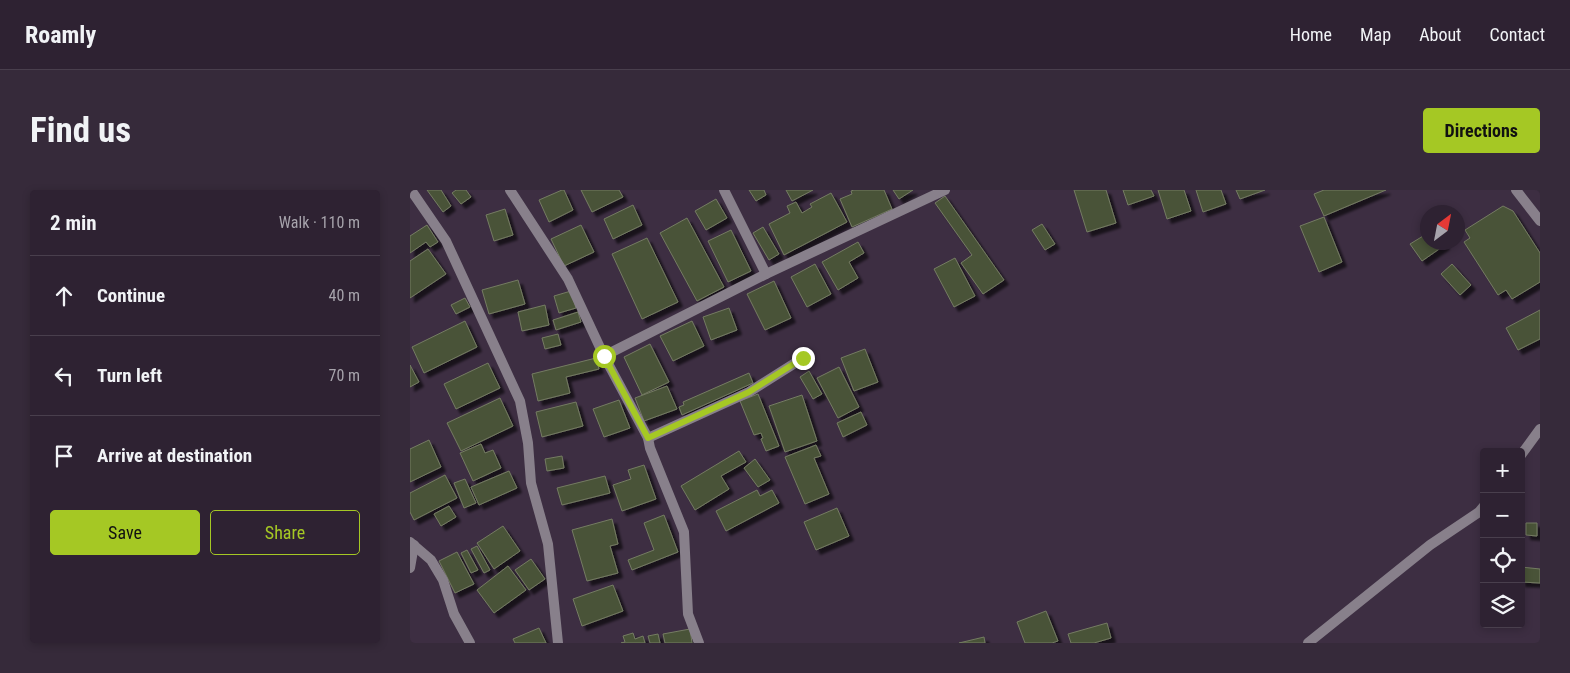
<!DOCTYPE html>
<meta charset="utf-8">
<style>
:root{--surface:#2e2232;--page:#362a3a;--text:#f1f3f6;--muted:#a7a4ac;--line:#493f4d;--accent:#a5c824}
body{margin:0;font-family:"Roboto Condensed",sans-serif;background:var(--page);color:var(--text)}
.controls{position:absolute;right:15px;bottom:15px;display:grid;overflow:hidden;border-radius:5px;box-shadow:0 2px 8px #0003}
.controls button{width:45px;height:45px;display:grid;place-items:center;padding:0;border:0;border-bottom:1px solid var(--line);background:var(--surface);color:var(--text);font:25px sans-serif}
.compass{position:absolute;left:1010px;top:15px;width:45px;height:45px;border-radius:50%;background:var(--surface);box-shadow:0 2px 8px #0003;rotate:32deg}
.stop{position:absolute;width:15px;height:15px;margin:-11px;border:4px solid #a5c824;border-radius:50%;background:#fff}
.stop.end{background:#a5c824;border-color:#fff;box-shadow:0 1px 5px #0008}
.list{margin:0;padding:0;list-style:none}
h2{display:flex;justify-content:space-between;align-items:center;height:65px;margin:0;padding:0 20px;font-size:21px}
h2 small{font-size:16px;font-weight:400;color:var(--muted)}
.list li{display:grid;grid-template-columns:32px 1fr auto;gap:15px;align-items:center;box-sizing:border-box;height:80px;padding:0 20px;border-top:1px solid var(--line)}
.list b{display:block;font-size:19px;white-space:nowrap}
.list em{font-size:16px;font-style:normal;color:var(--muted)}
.actions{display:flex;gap:10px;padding:15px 20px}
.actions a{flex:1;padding:11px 0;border:1px solid var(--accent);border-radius:5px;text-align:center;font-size:18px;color:var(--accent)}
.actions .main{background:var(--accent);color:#111}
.icon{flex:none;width:28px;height:28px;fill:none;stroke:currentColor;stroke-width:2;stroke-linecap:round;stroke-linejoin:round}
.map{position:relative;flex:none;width:1130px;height:453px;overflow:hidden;border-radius:5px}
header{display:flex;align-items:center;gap:30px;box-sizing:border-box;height:70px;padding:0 25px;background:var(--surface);border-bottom:1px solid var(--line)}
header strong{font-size:24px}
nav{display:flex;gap:28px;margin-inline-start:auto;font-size:18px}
.intro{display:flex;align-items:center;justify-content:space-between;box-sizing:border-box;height:120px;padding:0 30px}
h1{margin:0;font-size:35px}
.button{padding:12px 22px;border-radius:5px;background:var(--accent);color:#111;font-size:18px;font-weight:700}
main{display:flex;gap:30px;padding:0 30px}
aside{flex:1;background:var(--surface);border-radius:5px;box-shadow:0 2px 8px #0003}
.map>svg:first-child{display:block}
.building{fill:#4a5239;stroke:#747c62;filter:url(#shadow)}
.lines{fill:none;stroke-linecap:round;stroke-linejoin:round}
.street{stroke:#88808b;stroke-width:10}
.route{stroke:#a5c824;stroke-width:6}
</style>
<header>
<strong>Roamly</strong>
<nav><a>Home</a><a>Map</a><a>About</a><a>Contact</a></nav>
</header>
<div class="intro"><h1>Find us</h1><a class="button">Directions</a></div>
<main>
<aside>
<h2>2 min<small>Walk · 110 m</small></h2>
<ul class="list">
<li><svg class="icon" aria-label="ahead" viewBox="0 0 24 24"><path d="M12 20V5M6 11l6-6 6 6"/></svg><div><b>Continue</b></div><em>40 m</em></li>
<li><svg class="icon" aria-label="left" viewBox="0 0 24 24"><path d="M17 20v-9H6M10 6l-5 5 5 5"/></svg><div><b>Turn left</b></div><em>70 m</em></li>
<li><svg class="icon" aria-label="arrive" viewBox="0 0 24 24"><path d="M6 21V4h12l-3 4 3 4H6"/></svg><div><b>Arrive at destination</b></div></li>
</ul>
<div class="actions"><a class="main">Save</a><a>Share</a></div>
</aside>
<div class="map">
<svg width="1130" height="453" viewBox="0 0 1130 453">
<defs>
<filter id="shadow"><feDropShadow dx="4.5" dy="4.5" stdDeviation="1" flood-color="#0009"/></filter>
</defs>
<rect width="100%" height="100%" fill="#3d2e42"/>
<g class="building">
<path d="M17,0H31L41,16L33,22Z"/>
<path d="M46,0H56L61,7L51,14L42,3Z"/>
<path d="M152,0H154L163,20L139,32L129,10Z"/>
<path d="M171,0H209L213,7L182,22Z"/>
<path d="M339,0H354L356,5L346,11Z"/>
<path d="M376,0H403L382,11Z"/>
<path d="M444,0H474L482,19L442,37L430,9L442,4L441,1Z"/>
<path d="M483,0H503L489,9Z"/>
<path d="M664,0H696L706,33L677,42Z"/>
<path d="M713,0H741L744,6L718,15Z"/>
<path d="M748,0H774L781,21L757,29Z"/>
<path d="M786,0H811L816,14L793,22Z"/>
<path d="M826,0H855L830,9Z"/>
<path d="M914,0H976L914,26L904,4Z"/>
<path d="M421,3L437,32L374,65L359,34L380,23L377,16L386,12L392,23L402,17L400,14Z"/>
<path d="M535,6L594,90L573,104L551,73L562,65L525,13Z"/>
<path d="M306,9L317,28L296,40L285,21Z"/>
<path d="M223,15L232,35L203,49L194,29Z"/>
<path d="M1093,16L1103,21L1130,63V92L1102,109L1096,100L1088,105L1054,52L1060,48L1055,40Z"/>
<path d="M95,19L103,45L84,51L76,25Z"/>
<path d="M914,27L932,72L909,82L890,36Z"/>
<path d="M277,28L314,97L287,111L250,43Z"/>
<path d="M632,34L645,54L635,60L622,40Z"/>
<path d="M17,35L28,52L20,57L16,52L0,63V46Z"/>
<path d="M171,35L184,62L154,76L141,49Z"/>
<path d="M353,37L369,64L359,70L343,43Z"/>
<path d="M321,40L341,81L318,92L298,51Z"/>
<path d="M1018,43V52H1033L1035,55L1012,71L1000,54Z"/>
<path d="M237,48L268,112L232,129L202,64Z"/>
<path d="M448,52L454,63L439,72L448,88L428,100L412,72Z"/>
<path d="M18,59L36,84L0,108V71Z"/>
<path d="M545,68L565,106L544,117L524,79Z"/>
<path d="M405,74L421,104L397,117L381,87Z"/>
<path d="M1042,74L1061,95L1050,105L1031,84Z"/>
<path d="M108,90L115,114L79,124L72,100Z"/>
<path d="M364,91L381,128L355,140L337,104Z"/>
<path d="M161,101L166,118L149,123L144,106Z"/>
<path d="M55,108L60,117L46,124L41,115Z"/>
<path d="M135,115L139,135L112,141L108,122Z"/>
<path d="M319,118L327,140L301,150L293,127Z"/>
<path d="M1130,120V149L1108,160L1096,138Z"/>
<path d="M168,122L171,132L146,140L143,130Z"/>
<path d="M55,131L67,157L14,183L2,157Z"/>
<path d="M282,131L294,156L263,171L250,146Z"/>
<path d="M148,144L151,155L135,159L132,148Z"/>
<path d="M240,154L259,192L232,205L214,167Z"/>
<path d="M455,159L468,192L444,201L431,168Z"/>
<path d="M186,168L189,179L156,187L160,203L128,211L122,184Z"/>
<path d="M78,173L90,198L46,219L34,194Z"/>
<path d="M0,175L9,192L0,197Z"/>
<path d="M429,177L449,217L428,228L407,188Z"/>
<path d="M399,181L412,204L403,209L390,187Z"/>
<path d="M339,183L343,193L272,225L269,217L274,215L273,212Z"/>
<path d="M257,196L267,219L234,231L225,208Z"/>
<path d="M348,204L369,256L356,261L351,249L353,248L351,243L344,245L330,211Z"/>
<path d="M392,205L407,251L375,262L359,216Z"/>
<path d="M90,208L103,236L51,261L37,233Z"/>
<path d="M209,210L220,238L194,247L183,219Z"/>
<path d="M166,212L173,236L132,247L126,222Z"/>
<path d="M451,222L457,235L433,247L427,233Z"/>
<path d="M19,250L31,277L0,292V259Z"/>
<path d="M71,254L75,263L83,260L91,278L63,291L50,263Z"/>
<path d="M406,255L411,266L404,268L419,304L395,314L375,267Z"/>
<path d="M329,261L336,272L311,286L319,299L285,320L271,296Z"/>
<path d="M152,266L154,278L137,281L135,269Z"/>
<path d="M345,269L360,290L348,297L334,278Z"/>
<path d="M234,275L246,309L212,321L203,295L221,289L218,280Z"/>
<path d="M99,281L107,298L69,315L61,297Z"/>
<path d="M35,285L47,308L4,330L0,322V303Z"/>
<path d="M195,286L200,303L152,315L147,298Z"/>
<path d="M55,289L66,313L54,318L44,293Z"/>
<path d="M347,300L350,306L362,300L369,313L316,341L306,321Z"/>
<path d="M39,316L46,327L31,336L24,324Z"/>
<path d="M427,318L439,346L406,360L394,332Z"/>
<path d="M254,325L268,362L222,380L218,370L244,360L234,333Z"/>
<path d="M202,329L208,354L200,356L208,383L177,391L162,340Z"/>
<path d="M1116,333H1127V346L1116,345Z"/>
<path d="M93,336L110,361L84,379L67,353Z"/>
<path d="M67,356L80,380L74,383L61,359Z"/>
<path d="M57,360L68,380L61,383L51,363Z"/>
<path d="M47,362L64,394L45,403L29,371Z"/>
<path d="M121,369L135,389L119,400L105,380Z"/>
<path d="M98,376L116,400L84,423L67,400Z"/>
<path d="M1111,377L1130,379V393L1111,392Z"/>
<path d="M203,395L213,421L172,436L163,409Z"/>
<path d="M636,421L648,451L642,453H615L607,432Z"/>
<path d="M697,433L701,448L684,453H661L658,444Z"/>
<path d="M129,438L136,453H105L103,449Z"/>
<path d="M280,439L282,453H255L253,444Z"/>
<path d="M223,443L225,449L233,446L235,453H211L215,452L213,446Z"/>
<path d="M248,444L250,453H240L238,446Z"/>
<path d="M574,447L575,453H549Z"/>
</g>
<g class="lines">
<g class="street">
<path d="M1,0L36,51L110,211L118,253L121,293L138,354L148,453"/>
<path d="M100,0L158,89L194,166L238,248L240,258L274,342L278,424L289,453"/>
<path d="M314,0L356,84"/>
<path d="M1106,0L1130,31"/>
<path d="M194,166L356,84L535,0"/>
<path d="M238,248L339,202L393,168"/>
<path d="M1111,265L1130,239"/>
<path d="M0,352L21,370L33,390L44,424L60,453"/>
<path d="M0,378L4,355"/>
<path d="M898,453L1020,355L1069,322L1074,316"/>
</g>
</g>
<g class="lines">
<path class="route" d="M194,166L238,248L339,202L393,168"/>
</g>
</svg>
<div class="controls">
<button>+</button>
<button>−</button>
<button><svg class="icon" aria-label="locate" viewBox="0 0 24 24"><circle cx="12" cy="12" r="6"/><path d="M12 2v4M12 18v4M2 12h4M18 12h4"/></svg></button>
<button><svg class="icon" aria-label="layers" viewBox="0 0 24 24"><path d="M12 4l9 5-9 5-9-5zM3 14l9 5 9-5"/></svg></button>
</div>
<svg class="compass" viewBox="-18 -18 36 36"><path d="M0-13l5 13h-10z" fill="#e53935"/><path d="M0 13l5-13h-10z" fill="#a7a4ac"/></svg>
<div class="stop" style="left:194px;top:166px"></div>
<div class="stop end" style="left:393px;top:168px"></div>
</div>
</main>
